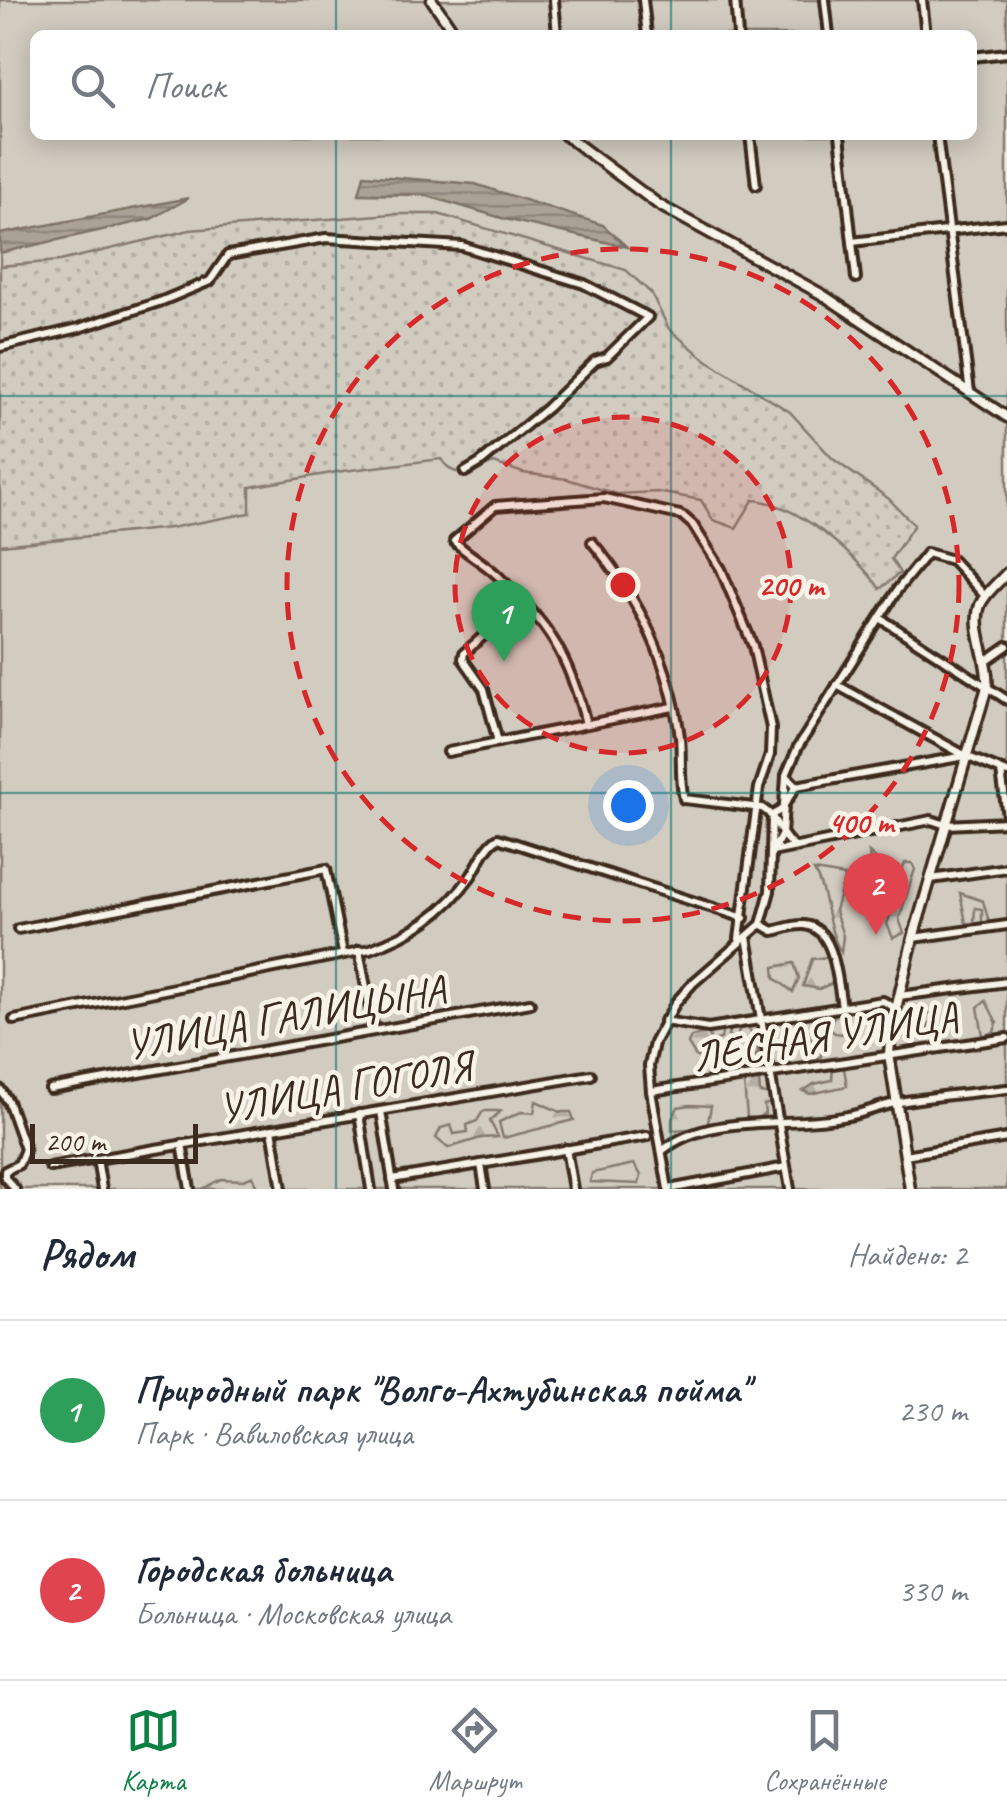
<!DOCTYPE html>
<html lang="ru">
<meta charset="utf-8">
<style>
:root{--surface:#fff;--page:#f6f6f7;--text:#1f2937;--muted:#747a83;--line:#e0e1e3;--accent:#0b8043}
body{margin:0;font-family:Caveat,sans-serif;background:var(--page);color:var(--text)}
.scale{position:absolute;left:30px;bottom:25px;width:168px;box-sizing:border-box;padding-left:10px;border:5px solid #3b2a1e;border-top:0;font-size:28px;line-height:35px;white-space:nowrap;color:#3b2a1e;-webkit-text-stroke:8px #f7f3e8;paint-order:stroke}
.you{position:absolute;left:628px;top:805px;width:35px;height:35px;margin:-25px;border:8px solid #fff;border-radius:50%;background:#1a73e8;box-shadow:0 0 0 15px #1a73e833}
.badge{display:grid;place-items:center;width:65px;height:65px;border-radius:50%;background:var(--accent);color:#fff;font-size:32px;font-weight:700}
.pin{position:absolute;translate:-50% -82px;filter:drop-shadow(0 2px 5px #0008)}
.pin::after{content:'';position:absolute;top:52px;width:35px;height:30px;background:inherit;clip-path:polygon(0 0,100% 0,50% 100%)}
.list{margin:0;padding:0;list-style:none}
h2{display:flex;justify-content:space-between;align-items:center;height:130px;margin:0;padding:0 40px;font-size:42px}
h2 small{font-size:32px;font-weight:400;color:var(--muted)}
.list li{display:grid;grid-template-columns:65px 1fr auto;gap:30px;align-items:center;box-sizing:border-box;height:180px;padding:0 40px;border-top:2px solid var(--line)}
.list b{display:block;font-size:38px;white-space:nowrap}
.list p{margin:0;font-size:32px;white-space:nowrap;color:var(--muted)}
.list em{font-size:32px;font-style:normal;color:var(--muted)}
.icon{flex:none;width:55px;height:55px;fill:none;stroke:currentColor;stroke-width:2;stroke-linecap:round;stroke-linejoin:round}
.map{position:relative;flex:none;width:1007px;height:1189px;overflow:hidden}
.search{position:absolute;background:var(--surface);box-shadow:0 5px 25px #0003;left:30px;right:30px;top:30px;height:110px;display:flex;align-items:center;gap:25px;box-sizing:border-box;padding:0 35px;border-radius:15px;color:var(--muted);font-size:38px}
.sheet{height:490px;background:var(--surface)}
nav{display:flex;justify-content:space-around;align-items:center;box-sizing:border-box;height:140px;border-top:2px solid var(--line);background:var(--surface);font-size:28px;color:var(--muted)}
nav a{display:grid;justify-items:center;gap:5px}
nav .on{color:var(--accent)}
.map>svg:first-child{display:block}
.green{fill:#d1cbc0;stroke:#867a6f;stroke-width:2.5;fill-rule:evenodd}
.forest{fill:url(#forest-firs);stroke:#867a6f;stroke-width:2.5}
.garden{fill:url(#garden-dots);stroke:#867a6f;stroke-width:2.5}
.water{fill:url(#water-rules);stroke:#7e7266;stroke-width:2.5}
.lines{fill:none;stroke-linecap:round;stroke-linejoin:round}
.street-casing{stroke:#3b2a1e;stroke-width:14}
.secondary-casing{stroke:#3b2a1e;stroke-width:15}
.street{stroke:#f7f3e8;stroke-width:6}
.secondary{stroke:#f7f3e8;stroke-width:8}
.grid{fill:none;stroke:#0f766e;stroke-width:2.5;stroke-opacity:0.55}
.ring{fill:none;stroke:#d62828;stroke-width:5;stroke-dasharray:18 12}
.labels{text-anchor:middle;stroke-width:9;stroke-linejoin:round;paint-order:stroke}
.street-label{font-size:42px;fill:#3b2a1e;stroke:#f7f3e8}
.centre{fill:#d62828;stroke:#f7f3e8;stroke-width:5}
.ring-label{font-size:30px;text-anchor:middle;font-weight:bold;fill:#d62828;stroke:#f7f3e8;stroke-width:9;stroke-linejoin:round;paint-order:stroke}
</style>
<div class="map">
<svg width="1007" height="1189" viewBox="0 0 1007 1189">
<defs>
<pattern id="forest-firs" width="22" height="20" patternUnits="userSpaceOnUse" patternTransform="scale(2.5)"><rect width="22" height="20" fill="#d1cbc0"/><path d="M5 1l3.5 6h-7zM16 11l3.5 6h-7z" fill="#b4aea5"/></pattern>
<pattern id="garden-dots" width="8" height="8" patternUnits="userSpaceOnUse" patternTransform="scale(2.5)"><rect width="8" height="8" fill="#d1cbc0"/><path d="M2 2h.1M6 6h.1" fill="none" stroke="#b4aea5" stroke-width="1.8" stroke-linecap="round"/></pattern>
<pattern id="water-rules" width="6" height="5" patternUnits="userSpaceOnUse" patternTransform="scale(2.5)"><rect width="6" height="5" fill="#aaa296"/><path d="M0 2.5h6" fill="none" stroke="#8c847a"/></pattern>
</defs>
<rect width="100%" height="100%" fill="#efebe0"/>
<filter id="ink" filterUnits="userSpaceOnUse"><feTurbulence type="fractalNoise" baseFrequency=".01" numOctaves="2"/><feDisplacementMap in="SourceGraphic" scale="20" xChannelSelector="R" yChannelSelector="G"/><feConvolveMatrix kernelMatrix="1 2 1 2 8 2 1 2 1" color-interpolation-filters="sRGB"/></filter>
<g filter="url(#ink)">
<path class="green" d="M0,0H1007V1189H0ZM35,35H972V135H35Z"/>
<g class="forest">
<path d="M869,853L878,861V876L897,882L905,863H912L915,869L899,919L904,933L893,938L887,924L895,902L881,901L877,886L861,883L870,860Z"/>
<path d="M814,871L845,876L835,911L843,936L841,952C826,928 828,895 814,871Z"/>
<path d="M960,893L983,901L989,922L982,923V909L975,908L974,923H966Z"/>
<path d="M829,957L833,983L819,989L803,986L812,959Z"/>
<path d="M794,963L799,978L793,992L775,978L774,967Z"/>
<path d="M986,1001L997,1023L994,1032L983,1036L978,1007Z"/>
<path d="M848,1005L847,1022L856,1025L852,1035L835,1033L828,1028L837,1011Z"/>
<path d="M933,1013V1018L926,1031L900,1034L899,1021L911,1024L916,1014Z"/>
<path d="M740,1021C750,1027 758,1042 758,1053L753,1058L754,1069L741,1072L738,1059L733,1055L717,1064L715,1058L696,1057L688,1044L691,1037L708,1032L711,1041L721,1039L723,1028L730,1029L728,1036L737,1043Z"/>
<path d="M797,1030H819L823,1050L819,1061L811,1039L794,1042Z"/>
<path d="M833,1066L844,1068L847,1086L810,1094L803,1091L814,1084L832,1080Z"/>
<path d="M759,1078L760,1093L770,1095L775,1102L764,1105L765,1114L752,1120L747,1117L744,1083Z"/>
<path d="M536,1101L560,1112H571L574,1120L503,1138L499,1122L521,1112L534,1113Z"/>
<path d="M690,1105L711,1106L707,1128L672,1130V1119L678,1107Z"/>
<path d="M483,1111H501L490,1121L498,1137L481,1138L448,1148L436,1138L441,1128L451,1125L454,1134L468,1132L467,1125L477,1121Z"/>
<path d="M634,1164L641,1175L639,1184L590,1182L592,1173Z"/>
<path d="M253,1176L257,1189H202L221,1179L244,1180Z"/>
</g>
<path class="garden" d="M392,214H438L626,270L651,293L669,329L705,359L790,412L833,459L889,499L914,525L891,559L900,573L880,589C857,555 795,502 753,500L736,528L713,520L701,500L657,492L616,494L567,479L523,473L494,463C471,472 457,482 441,459L343,471L250,487V513L170,528L0,545V266L60,261L190,230Z"/>
<g class="water">
<path d="M364,175L475,184L603,225L627,247L505,219L424,195L359,194Z"/>
<path d="M189,198L151,219L0,253V234Z"/>
</g>
<g class="lines">
<defs>
<g id="street">
<path d="M554,0L557,35"/>
<path d="M643,0L647,35"/>
<path d="M735,0L738,35"/>
<path d="M825,0L829,35"/>
<path d="M922,0L926,35"/>
<path d="M972,57L1007,53"/>
<path d="M750,135L756,185"/>
<path d="M840,135L856,278"/>
<path d="M937,135L970,392"/>
<path d="M852,242L1007,224"/>
<path d="M0,347L79,328L162,301L210,281L228,255L326,238L462,246L584,284L648,317L607,357L595,361L547,408L480,463L465,472"/>
<path d="M684,517L693,525L721,569L753,646L771,728L770,755L759,788L739,939"/>
<path d="M592,542C640,599 670,663 680,737C682,758 679,779 684,799L762,808C778,817 779,837 795,847"/>
<path d="M880,618L1007,700"/>
<path d="M987,660L1007,646"/>
<path d="M837,685L966,756L1007,773"/>
<path d="M586,724C569,655 548,623 497,575C483,562 467,554 454,541L495,506L604,498L680,515"/>
<path d="M498,742L484,689L463,659L464,653L523,601"/>
<path d="M448,752L673,707"/>
<path d="M1001,771L1007,816"/>
<path d="M796,786L965,756"/>
<path d="M773,851L782,834L786,776"/>
<path d="M772,852L931,820L946,825L1007,822"/>
<path d="M931,879L1007,868"/>
<path d="M761,924L773,931C783,929 793,924 804,925C836,928 837,981 842,1006"/>
<path d="M18,929L326,869L343,953"/>
<path d="M747,937L790,1189"/>
<path d="M913,938L1007,925"/>
<path d="M359,950L374,1030"/>
<path d="M899,996L1007,982"/>
<path d="M14,1020L370,949C412,934 445,913 471,876C479,864 485,846 498,838L744,918"/>
<path d="M664,1021L708,1028L883,1001L895,1008"/>
<path d="M0,1089L8,1101L25,1149L19,1164L5,1171V1178L15,1189"/>
<path d="M50,1089L530,1003"/>
<path d="M651,1091L1007,1038"/>
<path d="M381,1111L394,1189"/>
<path d="M359,1114L371,1189"/>
<path d="M272,1129L282,1189"/>
<path d="M182,1144L190,1189"/>
<path d="M566,1149L573,1189"/>
<path d="M662,1151C711,1111 789,1129 848,1116C865,1113 882,1105 900,1102C935,1096 971,1093 1007,1089"/>
<path d="M905,1155L1007,1138"/>
<path d="M97,1159L102,1189"/>
<path d="M481,1164L485,1189"/>
<path d="M50,1167L591,1075"/>
<path d="M392,1179L647,1136"/>
<path d="M668,1189L651,1091L649,1066L654,1043L676,1002L693,983L761,924L770,891L772,815L781,810L796,786L786,775L798,747L898,589L927,553L952,560L985,596"/>
<path d="M669,1189L786,1167"/>
</g>
<g id="secondary">
<path d="M432,0L456,35"/>
<path d="M565,135L659,205L823,295L1007,417"/>
<path d="M910,1189L889,1054L891,1030L913,938L987,687C990,661 971,629 980,605C985,593 998,583 1007,573"/>
</g>
</defs>
<use href="#street" class="street-casing"/>
<use href="#secondary" class="secondary-casing"/>
<use href="#street" class="street"/>
<use href="#secondary" class="secondary"/>
</g>
</g>
<path class="grid" d="M336,0V35M671,0V35M336,135V1189M671,135V1189M0,396H1007M0,793H1007"/>
<circle cx="623" cy="585" r="168" fill="#d62828" fill-opacity=".12"/>
<g class="ring">
<circle cx="623" cy="585" r="168"/>
<circle cx="623" cy="585" r="336"/>
</g>
<g class="labels">
<g class="street-label">
<text transform="translate(285 1016) rotate(-10)" y="15">УЛИЦА ГАЛИЦЫНА</text>
<text transform="translate(825 1035) rotate(-9)" y="15">ЛЕСНАЯ УЛИЦА</text>
<text transform="translate(345 1086) rotate(-10)" y="15">УЛИЦА ГОГОЛЯ</text>
</g>
</g>
<circle cx="623" cy="585" r="15" class="centre"/>
<g class="ring-label">
<text x="791" y="596">200 m</text>
<text x="861" y="833">400 m</text>
</g>
</svg>
<div class="scale">200 m</div>
<div class="you"></div>
<div class="pin badge" style="left:504px;top:662px;background:#2e9e5b">1</div>
<div class="pin badge" style="left:876px;top:935px;background:#e0444e">2</div>
<div class="search"><svg class="icon" aria-label="search" viewBox="0 0 24 24"><circle cx="10" cy="10" r="6"/><path d="M15 15l6 6"/></svg>Поиск</div>
</div>
<section class="sheet">
<h2>Рядом<small>Найдено: 2</small></h2>
<ul class="list">
<li><span class="badge" style="background:#2e9e5b">1</span><div><b>Природный парк &quot;Волго-Ахтубинская пойма&quot;</b><p>Парк · Вавиловская улица</p></div><em>230 m</em></li>
<li><span class="badge" style="background:#e0444e">2</span><div><b>Городская больница</b><p>Больница · Московская улица</p></div><em>330 m</em></li>
</ul>
</section>
<nav>
<a class="on"><svg class="icon" aria-label="map" viewBox="0 0 24 24"><path d="M3 6l6-2 6 2 6-2v14l-6 2-6-2-6 2zM9 4v14M15 6v14"/></svg>Карта</a>
<a><svg class="icon" aria-label="directions" viewBox="0 0 24 24"><path d="M12 3l9 9-9 9-9-9zM9 14v-3h6M13 9l2 2-2 2"/></svg>Маршрут</a>
<a><svg class="icon" aria-label="saved" viewBox="0 0 24 24"><path d="M7 4h10v16l-5-4-5 4z"/></svg>Сохранённые</a>
</nav>
